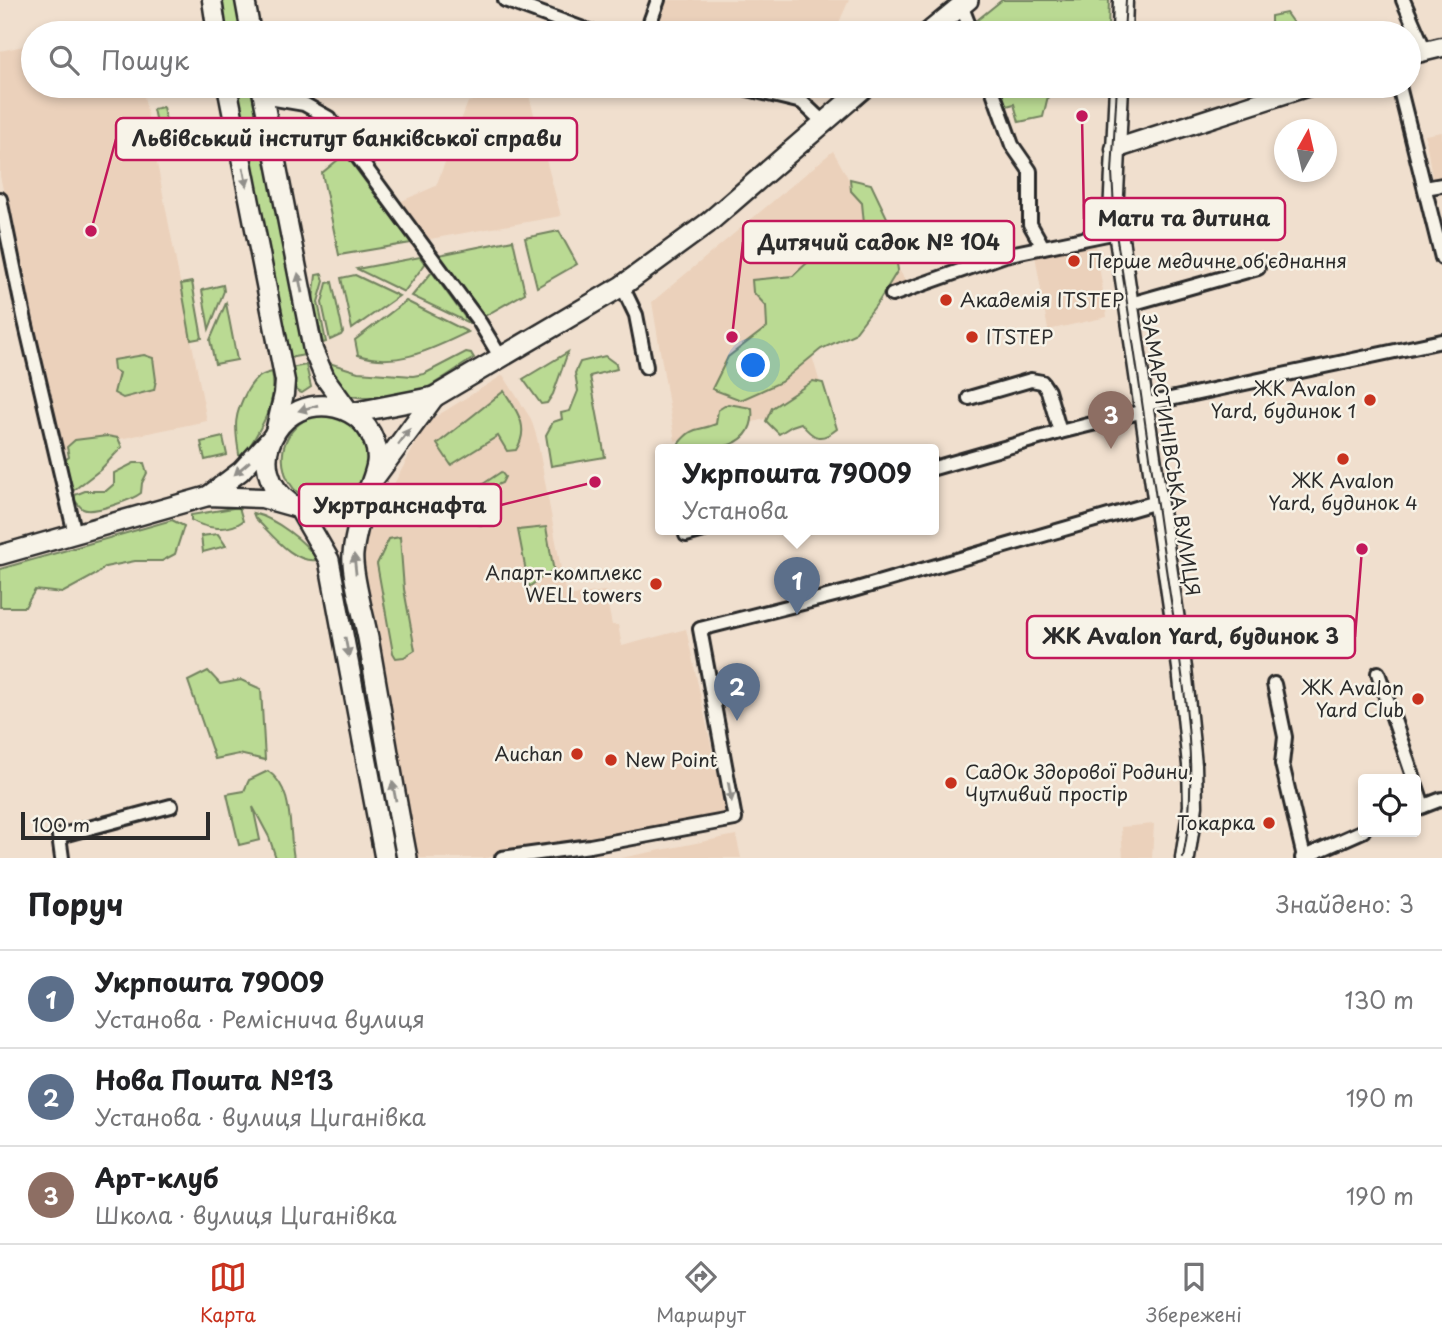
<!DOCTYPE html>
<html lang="uk">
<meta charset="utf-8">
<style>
:root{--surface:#fff;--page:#f2f2f2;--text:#202124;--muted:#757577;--line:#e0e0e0;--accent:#c8321e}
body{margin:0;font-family:"Playpen Sans",sans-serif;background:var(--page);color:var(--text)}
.controls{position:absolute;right:21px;bottom:21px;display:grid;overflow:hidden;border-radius:7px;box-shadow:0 4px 10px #0003}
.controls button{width:63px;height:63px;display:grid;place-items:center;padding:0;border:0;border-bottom:2px solid var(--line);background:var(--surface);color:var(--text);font:35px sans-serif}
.compass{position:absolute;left:1274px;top:119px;width:63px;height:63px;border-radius:50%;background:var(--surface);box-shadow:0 4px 10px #0003;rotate:8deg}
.scale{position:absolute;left:21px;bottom:18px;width:189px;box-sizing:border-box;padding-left:7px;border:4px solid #2b2b2b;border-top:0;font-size:19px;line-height:24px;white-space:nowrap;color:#2b2b2b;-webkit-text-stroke:5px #f7f3e8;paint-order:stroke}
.you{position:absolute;left:754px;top:366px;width:24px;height:24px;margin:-18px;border:5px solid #fff;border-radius:50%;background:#1a73e8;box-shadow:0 0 0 10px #1a73e833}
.badge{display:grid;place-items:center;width:46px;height:46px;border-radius:50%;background:var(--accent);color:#fff;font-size:23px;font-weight:700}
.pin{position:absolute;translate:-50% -58px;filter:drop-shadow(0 2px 4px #0008)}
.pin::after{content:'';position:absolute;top:37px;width:24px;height:21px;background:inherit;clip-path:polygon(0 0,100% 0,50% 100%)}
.popup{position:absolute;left:655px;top:444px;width:284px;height:91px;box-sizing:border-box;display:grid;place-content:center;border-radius:7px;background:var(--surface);filter:drop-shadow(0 2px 5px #0005);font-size:23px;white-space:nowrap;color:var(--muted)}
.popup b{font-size:26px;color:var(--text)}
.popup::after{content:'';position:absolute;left:50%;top:100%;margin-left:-14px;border:14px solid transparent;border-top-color:var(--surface)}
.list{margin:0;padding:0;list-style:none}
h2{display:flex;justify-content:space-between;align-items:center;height:91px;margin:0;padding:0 28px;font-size:30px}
h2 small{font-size:23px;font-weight:400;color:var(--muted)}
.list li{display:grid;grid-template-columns:46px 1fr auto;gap:21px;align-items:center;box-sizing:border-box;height:98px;padding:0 28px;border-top:2px solid var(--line)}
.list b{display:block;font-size:26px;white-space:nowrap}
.list p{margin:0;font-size:23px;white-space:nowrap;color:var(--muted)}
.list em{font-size:23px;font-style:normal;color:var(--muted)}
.icon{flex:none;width:38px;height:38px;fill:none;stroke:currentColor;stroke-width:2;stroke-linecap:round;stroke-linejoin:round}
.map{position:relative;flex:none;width:1442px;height:858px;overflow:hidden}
.search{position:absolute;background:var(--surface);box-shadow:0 4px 10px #0003;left:21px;right:21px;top:21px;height:77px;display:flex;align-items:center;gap:18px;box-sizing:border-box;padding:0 24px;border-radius:38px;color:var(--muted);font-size:26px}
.sheet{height:385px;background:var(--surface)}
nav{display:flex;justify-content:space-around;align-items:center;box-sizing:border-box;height:98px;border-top:2px solid var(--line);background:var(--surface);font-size:19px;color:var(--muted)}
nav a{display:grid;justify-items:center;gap:4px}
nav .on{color:var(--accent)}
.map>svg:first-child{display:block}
.built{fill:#ebd1bb}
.green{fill:#bada93;stroke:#72825f;stroke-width:2}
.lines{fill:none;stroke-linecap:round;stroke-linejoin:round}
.street-casing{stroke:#2b2b2b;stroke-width:18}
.secondary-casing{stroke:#2b2b2b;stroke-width:23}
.primary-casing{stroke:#2b2b2b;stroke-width:24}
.street{stroke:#f7f3e8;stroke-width:12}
.secondary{stroke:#f7f3e8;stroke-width:18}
.primary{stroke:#f7f3e8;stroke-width:19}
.tram{stroke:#2b2b2b;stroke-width:2}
.oneway{fill:#918f8a}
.poi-dot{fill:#c8321e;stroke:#f7f3e8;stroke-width:2.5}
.labels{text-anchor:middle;stroke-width:5;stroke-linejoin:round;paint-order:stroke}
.poi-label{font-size:19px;fill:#2b2b2b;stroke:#f7f3e8;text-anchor:start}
.street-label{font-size:19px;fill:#2b2b2b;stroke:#f7f3e8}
.leader{fill:none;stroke:#c2185b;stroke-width:2.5}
.callout-dot{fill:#c2185b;stroke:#f7f3e8;stroke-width:2.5}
.callout{fill:#f7f3e8;stroke:#c2185b;stroke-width:2.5}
.callout-label{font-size:21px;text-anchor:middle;font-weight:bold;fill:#2b2b2b}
</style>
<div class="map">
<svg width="1442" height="858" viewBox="0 0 1442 858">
<rect width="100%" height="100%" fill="#f0dfce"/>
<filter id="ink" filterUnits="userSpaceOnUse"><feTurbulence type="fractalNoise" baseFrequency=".0143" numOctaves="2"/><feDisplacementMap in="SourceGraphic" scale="14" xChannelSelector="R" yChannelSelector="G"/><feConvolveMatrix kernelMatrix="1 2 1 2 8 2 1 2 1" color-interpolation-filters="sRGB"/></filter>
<g filter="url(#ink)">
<g class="built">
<path d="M664,0H849L837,27L849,33H652Z"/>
<path d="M33,44V86H142L207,421L61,451L0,176V51Z"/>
<path d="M527,88L561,216L430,239L422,235L397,203L436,186L468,102Z"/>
<path d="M1442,132V182L1433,183L1425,135Z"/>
<path d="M833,151L906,282L805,332L826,404L675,441L652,302Z"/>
<path d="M1090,242L1096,246L1107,317L1048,330L1035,255Z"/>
<path d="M503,375L531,419L537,438L566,596L605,591L612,625H618L622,646L686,629L726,814L485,858H417L373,640L360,548L427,422Z"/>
<path d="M1154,824L1152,858H1123L1121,827Z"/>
<path d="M736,835L741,858H621Z"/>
</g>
<g class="green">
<path d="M220,0H238L244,33H226Z"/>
<path d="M1002,0H1109L1108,32L980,33L976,21Z"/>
<path d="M1286,13L1298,30L1299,33H1283L1271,28V16Z"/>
<path d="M236,86H254L305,355L288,358Z"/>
<path d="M995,86H1054V87L1048,96L1043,117L1019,122L1014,104L1003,107Z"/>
<path d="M163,107L174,158L164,160L153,109Z"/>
<path d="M345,154L411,243L339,255L322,173Z"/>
<path d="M850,179L871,184L891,226L898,270L879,301L854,334L821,349L781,382L741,400L712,389L728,357L767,327L766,306L753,292L752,280L793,276L826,245L864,224L862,203L851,191Z"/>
<path d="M559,231L577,264L537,287L525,238Z"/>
<path d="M513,240L525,293L483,317L439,255Z"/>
<path d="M420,257L425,264L404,292L357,269Z"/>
<path d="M432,272L469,323L412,296Z"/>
<path d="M322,274L324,281L318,302L326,342L323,343L313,301L316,275Z"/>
<path d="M355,275L399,296L352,329L341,278Z"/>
<path d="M192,282L202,338L191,340L181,284Z"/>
<path d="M332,282L343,332L341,335L330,340L322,303L327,283Z"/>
<path d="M223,285L224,291L209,329L202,290Z"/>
<path d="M406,301L468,332C434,348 398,368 358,355L355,340Z"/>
<path d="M226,303L237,360L215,364L210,340Z"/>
<path d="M466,352L471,353L474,358C452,371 426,393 400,398C384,401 366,398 350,396L337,381L326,362L358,372L413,376L424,374Z"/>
<path d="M568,352L553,394L547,403L541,404L523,379Z"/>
<path d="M144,355L153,358L156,380L154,390L123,398L114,393L119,373L114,370L113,360Z"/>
<path d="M605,356L616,364L617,369L590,376L605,457L551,466L546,435L553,422L562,419L561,413L570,411L578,391L575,373L580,362Z"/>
<path d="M306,365L311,387L302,393C291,390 292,378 290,368Z"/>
<path d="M272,372C279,405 257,434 240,462C236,430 231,420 247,391C254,379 259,375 272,372Z"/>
<path d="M813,381L823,383L837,429C821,442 813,439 801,423L792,426L779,434L766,421L772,408Z"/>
<path d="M504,391C516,410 531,427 516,450L507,451L498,436L451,465L437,444Z"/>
<path d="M728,404L752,408C757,452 709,449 680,449L679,443C694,425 697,432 716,424L718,410Z"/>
<path d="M330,413L352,421L371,450C368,460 367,473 363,482C359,490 346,499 337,501C276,516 257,419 330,413Z"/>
<path d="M107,436L118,438L122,447L100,470L74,490L64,489L61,463L69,457L67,447L75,440Z"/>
<path d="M223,437L227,455L205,460L201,442Z"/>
<path d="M134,463H144L147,473L142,483L141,493C132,500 93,514 83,509C81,508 76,502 75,501V495L85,491H106L114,484V473Z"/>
<path d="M501,472L505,477L502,483L494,486C488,501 488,512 482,525L448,518L447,505L451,494L462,498Z"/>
<path d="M239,507L243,521C228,532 206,529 191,520V515Z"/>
<path d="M253,513C274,518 306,541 317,560C293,564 271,533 255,518Z"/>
<path d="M172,520L184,526L175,554L162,561H135L105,567L97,574L62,593L35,590L25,607H0V569Z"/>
<path d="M546,527L554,572L545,575L529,587L518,530Z"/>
<path d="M218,534L226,546L203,552L201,536Z"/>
<path d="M400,537L404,589L415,650L404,657L396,658L393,653L377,564L389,539Z"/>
<path d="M340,569H346L399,858H393Z"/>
<path d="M208,671L220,684L241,680L261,689L265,760L239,754L215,759L188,681Z"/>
<path d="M268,771C295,790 288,829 294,858H276L269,837L253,807L260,840L239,845L227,794L244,791L249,780Z"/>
</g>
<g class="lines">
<defs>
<g id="street">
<path d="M505,0L594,33"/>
<path d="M1403,0L1425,51"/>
<path d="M961,5L972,33"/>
<path d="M646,33L658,0"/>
<path d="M735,86L802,102L823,122"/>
<path d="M991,86L1012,145L1030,171V224L1043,247"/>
<path d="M1399,86L1442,258"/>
<path d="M263,97L304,104L329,118L480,323L501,358"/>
<path d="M1425,188L1442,185"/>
<path d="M0,199L25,321L75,534"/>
<path d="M622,286L636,315L646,367"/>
<path d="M892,295L1005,255L1117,232"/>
<path d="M1127,305L1258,268"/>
<path d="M969,398L1031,380L1042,382L1048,391L1060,432"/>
<path d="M1142,405L1442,341"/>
<path d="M934,468L1060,432L1144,411"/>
<path d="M686,535L707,529"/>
<path d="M1378,673L1414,779"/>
<path d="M1274,684L1285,737L1282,764L1304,857"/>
<path d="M1416,785L1423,806"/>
<path d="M1416,809L1442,799"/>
<path d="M62,858L59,836L171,806"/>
<path d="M502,858L590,846L735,819L700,629L850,591L1157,502"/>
<path d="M1302,858L1363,831"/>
</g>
<g id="secondary">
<path d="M212,0L217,33"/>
<path d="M245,0L251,33"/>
<path d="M1122,33L1123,0"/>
<path d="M1409,55L1442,47"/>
<path d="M227,86L285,381L284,394L275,432"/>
<path d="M261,86L313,350L325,378L349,411"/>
<path d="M1119,86L1113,215L1117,225L1182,668L1192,765L1193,806L1185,858"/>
<path d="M1115,149L1309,86"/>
<path d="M208,496L241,471L272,437"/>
<path d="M0,555L208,496L262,498L294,507"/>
</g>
<g id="primary">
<path d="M928,33L968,0"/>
<path d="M352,413L434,397L622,286L708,223L866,86"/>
<path d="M375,477L434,397"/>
<path d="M368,490C320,548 240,488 276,431C300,393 359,399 374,441C382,461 374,474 368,492C362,511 355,534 353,554C351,572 364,617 368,638C381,711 393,785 407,858"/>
<path d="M300,510L329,560L385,858"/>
</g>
</defs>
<use href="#street" class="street-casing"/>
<use href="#secondary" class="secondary-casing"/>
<use href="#primary" class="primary-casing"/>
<use href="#street" class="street"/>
<use href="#secondary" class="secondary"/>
<use href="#primary" class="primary"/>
<g class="tram">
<path d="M1124,33L1126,0"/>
<path d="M1117,86L1112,172L1115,228C1134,341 1150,455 1166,569C1180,664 1202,763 1183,858"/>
</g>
</g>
<defs><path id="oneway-solid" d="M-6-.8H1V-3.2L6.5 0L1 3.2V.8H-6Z" transform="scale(1.75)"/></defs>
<g class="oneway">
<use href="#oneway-solid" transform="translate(245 177) rotate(79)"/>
<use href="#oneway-solid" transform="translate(300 283) rotate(-101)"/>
<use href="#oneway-solid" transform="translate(308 408) rotate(164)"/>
<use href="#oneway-solid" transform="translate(404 437) rotate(-54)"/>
<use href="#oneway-solid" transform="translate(242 468) rotate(139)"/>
<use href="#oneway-solid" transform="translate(355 564) rotate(-96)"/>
<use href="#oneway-solid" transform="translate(347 647) rotate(79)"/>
<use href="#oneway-solid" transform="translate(394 791) rotate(-101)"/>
<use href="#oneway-solid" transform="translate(730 792) rotate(80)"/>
</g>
</g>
<g class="poi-dot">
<circle cx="1074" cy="261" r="7"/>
<circle cx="946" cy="300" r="7"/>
<circle cx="972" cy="337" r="7"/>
<circle cx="1370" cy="400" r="7"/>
<circle cx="1343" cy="459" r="7"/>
<circle cx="656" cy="584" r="7"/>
<circle cx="1418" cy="699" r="7"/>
<circle cx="577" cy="754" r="7"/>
<circle cx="611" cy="760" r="7"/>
<circle cx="951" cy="783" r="7"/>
<circle cx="1269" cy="823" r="7"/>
</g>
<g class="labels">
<g class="poi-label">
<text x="1088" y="268">Перше медичне об'єднання</text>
<text x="960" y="307">Академія ITSTEP</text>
<text x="986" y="344">ITSTEP</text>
<text x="1356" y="396" text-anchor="end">ЖК Avalon<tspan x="1356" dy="22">Yard, будинок 1</tspan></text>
<text x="1343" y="488" text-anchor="middle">ЖК Avalon<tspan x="1343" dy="22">Yard, будинок 4</tspan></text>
<text x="642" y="580" text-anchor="end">Апарт-комплекс<tspan x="642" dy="22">WELL towers</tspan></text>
<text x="1404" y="695" text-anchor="end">ЖК Avalon<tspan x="1404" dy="22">Yard Club</tspan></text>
<text x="563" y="761" text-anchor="end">Auchan</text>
<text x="625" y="767">New Point</text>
<text x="965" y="779">СадОк Здорової Родини,<tspan x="965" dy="22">Чутливий простір</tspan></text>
<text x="1255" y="830" text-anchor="end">Токарка</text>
</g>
<g class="street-label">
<text transform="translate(1171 455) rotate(81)" y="7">ЗАМАРСТИНІВСЬКА ВУЛИЦЯ</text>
</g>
</g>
<path class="leader" d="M91 231L116 139M1082 116L1084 219M732 337L743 242M595 482L501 505M1362 549L1355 637"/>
<g class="callout-dot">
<circle cx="91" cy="231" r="7"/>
<circle cx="1082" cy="116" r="7"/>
<circle cx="732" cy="337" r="7"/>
<circle cx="595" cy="482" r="7"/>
<circle cx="1362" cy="549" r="7"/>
</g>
<g class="callout">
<rect x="116" y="118" width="461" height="42" rx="7"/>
<rect x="1084" y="198" width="201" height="42" rx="7"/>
<rect x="743" y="221" width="271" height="42" rx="7"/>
<rect x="299" y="484" width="202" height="42" rx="7"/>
<rect x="1027" y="616" width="328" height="42" rx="7"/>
</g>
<g class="callout-label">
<text x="347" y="146">Львівський інститут банківської справи</text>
<text x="1184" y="226">Мати та дитина</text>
<text x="879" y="250">Дитячий садок № 104</text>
<text x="400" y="513">Укртранснафта</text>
<text x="1191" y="644">ЖК Avalon Yard, будинок 3</text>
</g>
</svg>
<div class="controls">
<button><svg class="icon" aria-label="locate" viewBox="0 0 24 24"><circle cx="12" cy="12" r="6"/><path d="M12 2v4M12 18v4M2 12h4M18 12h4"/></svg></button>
</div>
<svg class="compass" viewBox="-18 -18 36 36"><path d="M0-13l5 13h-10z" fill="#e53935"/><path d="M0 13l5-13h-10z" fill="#757577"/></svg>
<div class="scale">100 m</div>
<div class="you"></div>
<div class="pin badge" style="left:797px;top:615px;background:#5c6f8a">1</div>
<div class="popup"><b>Укрпошта 79009</b>Установа</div>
<div class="pin badge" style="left:737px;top:721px;background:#5c6f8a">2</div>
<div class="pin badge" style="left:1111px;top:449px;background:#8d6e63">3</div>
<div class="search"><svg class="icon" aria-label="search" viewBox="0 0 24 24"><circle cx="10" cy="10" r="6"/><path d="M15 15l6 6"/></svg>Пошук</div>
</div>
<section class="sheet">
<h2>Поруч<small>Знайдено: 3</small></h2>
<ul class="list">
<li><span class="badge" style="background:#5c6f8a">1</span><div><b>Укрпошта 79009</b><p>Установа · Реміснича вулиця</p></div><em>130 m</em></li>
<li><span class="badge" style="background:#5c6f8a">2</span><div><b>Нова Пошта №13</b><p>Установа · вулиця Циганівка</p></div><em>190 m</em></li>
<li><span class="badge" style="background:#8d6e63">3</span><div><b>Арт-клуб</b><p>Школа · вулиця Циганівка</p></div><em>190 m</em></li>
</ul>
</section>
<nav>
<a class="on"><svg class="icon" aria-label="map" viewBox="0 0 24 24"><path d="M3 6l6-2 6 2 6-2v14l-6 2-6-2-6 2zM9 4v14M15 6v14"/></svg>Карта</a>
<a><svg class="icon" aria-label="directions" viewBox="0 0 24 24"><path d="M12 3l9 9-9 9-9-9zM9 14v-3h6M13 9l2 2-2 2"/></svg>Маршрут</a>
<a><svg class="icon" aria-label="saved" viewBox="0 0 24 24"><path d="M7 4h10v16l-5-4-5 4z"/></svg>Збережені</a>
</nav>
